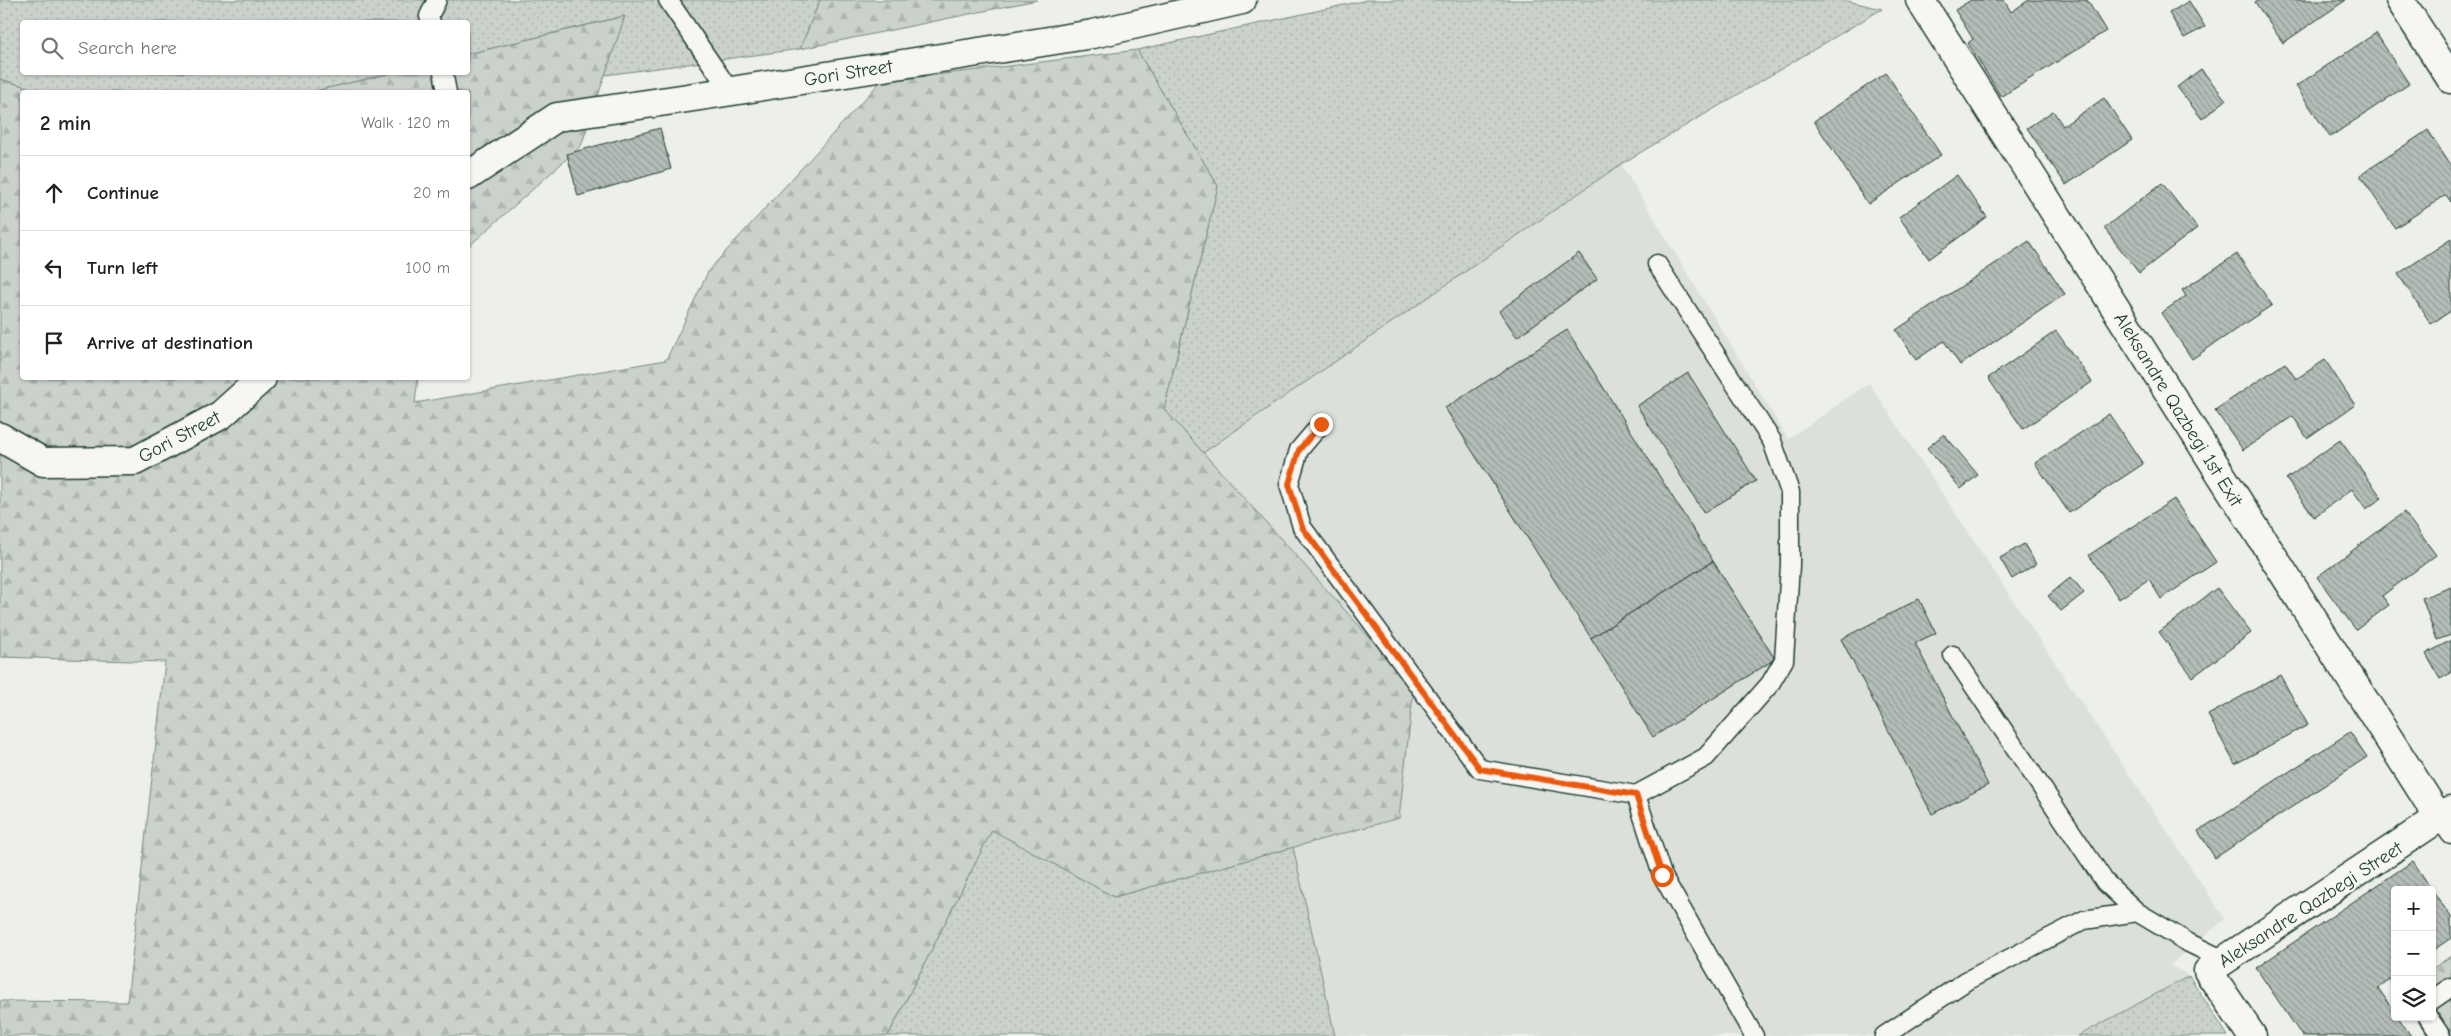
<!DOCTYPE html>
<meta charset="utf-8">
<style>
:root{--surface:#fff;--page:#f6f6f6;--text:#202124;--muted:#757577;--line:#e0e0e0}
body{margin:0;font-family:"Comic Neue",sans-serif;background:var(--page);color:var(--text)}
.controls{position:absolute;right:15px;bottom:15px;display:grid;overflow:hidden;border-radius:5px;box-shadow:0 1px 4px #0004}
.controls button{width:45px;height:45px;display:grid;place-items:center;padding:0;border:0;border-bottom:1px solid var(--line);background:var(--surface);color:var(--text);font:25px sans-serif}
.stop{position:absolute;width:15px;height:15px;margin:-11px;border:4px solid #ea580c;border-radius:50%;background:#fff}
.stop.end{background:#ea580c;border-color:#fff;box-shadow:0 1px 5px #0008}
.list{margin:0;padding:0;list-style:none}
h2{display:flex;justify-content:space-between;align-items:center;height:65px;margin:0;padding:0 20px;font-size:21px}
h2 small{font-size:16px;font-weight:400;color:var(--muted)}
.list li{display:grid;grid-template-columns:32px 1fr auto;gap:15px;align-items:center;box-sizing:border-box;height:75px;padding:0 20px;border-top:1px solid var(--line)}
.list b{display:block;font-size:19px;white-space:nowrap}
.list em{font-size:16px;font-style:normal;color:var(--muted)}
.icon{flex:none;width:28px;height:28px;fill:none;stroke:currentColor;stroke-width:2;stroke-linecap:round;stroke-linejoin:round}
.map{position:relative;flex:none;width:2451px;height:1036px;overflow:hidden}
.search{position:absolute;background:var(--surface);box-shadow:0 1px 4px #0004;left:20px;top:20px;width:450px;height:55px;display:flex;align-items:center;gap:12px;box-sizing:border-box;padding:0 18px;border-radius:5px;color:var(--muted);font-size:19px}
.panel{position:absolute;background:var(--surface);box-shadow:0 1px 4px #0004;left:20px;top:90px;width:450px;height:290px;border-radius:5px}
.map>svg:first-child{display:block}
.built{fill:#dce0db}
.grass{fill:url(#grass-dots);stroke:#758880}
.forest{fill:url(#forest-firs);stroke:#758880}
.building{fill:url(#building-back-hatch);stroke:#1f3d34}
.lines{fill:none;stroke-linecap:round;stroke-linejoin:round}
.lane-casing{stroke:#1f3d34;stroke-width:21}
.street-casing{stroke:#1f3d34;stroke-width:31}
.lane{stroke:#f6f6f2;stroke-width:18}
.street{stroke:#f6f6f2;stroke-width:28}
.route{stroke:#ea580c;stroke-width:6}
.labels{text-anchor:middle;stroke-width:4.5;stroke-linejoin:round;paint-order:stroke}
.street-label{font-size:19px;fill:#1f3d34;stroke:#f6f6f2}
</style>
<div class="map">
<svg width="2451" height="1036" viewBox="0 0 2451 1036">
<defs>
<pattern id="grass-dots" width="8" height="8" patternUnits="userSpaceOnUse" patternTransform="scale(1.25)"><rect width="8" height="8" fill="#cbd2cc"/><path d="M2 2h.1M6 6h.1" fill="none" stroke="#aeb5b0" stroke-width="1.8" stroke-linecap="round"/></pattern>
<pattern id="forest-firs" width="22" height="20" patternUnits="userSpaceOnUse" patternTransform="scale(1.25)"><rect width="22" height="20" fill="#cbd2cc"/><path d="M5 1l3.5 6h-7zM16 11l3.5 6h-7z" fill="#aeb5b0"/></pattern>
<pattern id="building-back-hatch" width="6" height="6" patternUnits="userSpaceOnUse" patternTransform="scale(1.25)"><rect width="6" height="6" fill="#b4bdb8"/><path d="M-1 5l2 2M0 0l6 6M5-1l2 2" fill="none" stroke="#929b96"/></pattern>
</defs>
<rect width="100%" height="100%" fill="#edefea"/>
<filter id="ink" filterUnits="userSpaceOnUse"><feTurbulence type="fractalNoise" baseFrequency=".02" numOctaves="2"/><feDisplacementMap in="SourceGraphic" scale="10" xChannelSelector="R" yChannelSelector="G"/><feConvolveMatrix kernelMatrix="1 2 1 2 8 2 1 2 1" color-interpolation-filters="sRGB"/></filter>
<g filter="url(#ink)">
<path class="built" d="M1621,164L1788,439L1869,383L2225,919L2170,965L2189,976L2078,1036H1335L1293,847L1399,818L1414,687L1203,453Z"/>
<g class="grass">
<path d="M0,0H820L800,49L605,75L624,16L468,54V22H22V72L392,73L311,92H43L0,79Z"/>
<path d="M1367,0H1843L1882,9L1621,164L1203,453L1164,409L1218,186L1137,50Z"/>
<path d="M992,829L1114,897L1293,847L1335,1036H888Z"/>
<path d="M2189,976L2228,1036H2078Z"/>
</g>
<g class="forest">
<path d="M820,0H1037L800,49Z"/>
<path d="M625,16L581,146L468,247V92H311L392,73L468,72V54Z"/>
<path d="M1137,50L1218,186L1164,409L1414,687L1399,818L1114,897L992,830L888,1036H0V1001L127,1002L165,662L0,657V79L43,92H22V378H418L415,403L666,360L709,270L880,82Z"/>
<path d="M2451,956V1036H2428L2415,1017H2432V969Z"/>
</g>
<g class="building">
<path d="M1971,0H2004L2011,12L2029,0H2087L2106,31L2001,97L1968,43L1973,39L1955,10Z"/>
<path d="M2258,0H2346L2283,43L2255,2Z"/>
<path d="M2189,1L2205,27L2184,38L2169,13Z"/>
<path d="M2376,33L2409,84L2330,137L2296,86Z"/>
<path d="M2201,69L2226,100L2202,119L2177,87Z"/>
<path d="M1886,73L1941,155L1868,204L1814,121Z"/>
<path d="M2104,98L2132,140L2066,185L2027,128L2053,111L2063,126Z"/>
<path d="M660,128L671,169L578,196L567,154Z"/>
<path d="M2428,130L2451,166V202L2446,195L2395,228L2360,175Z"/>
<path d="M1957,175L1987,217L1929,259L1899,217Z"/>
<path d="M2162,183L2197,228L2139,273L2104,228Z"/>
<path d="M2451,239V311L2431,324L2398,274Z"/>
<path d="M2029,241L2065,294L1960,365L1944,341L1916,360L1896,330Z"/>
<path d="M1579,253L1597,279L1517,337L1499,311Z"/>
<path d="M2237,254L2272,305L2192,359L2161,313L2186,296L2182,290Z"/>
<path d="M1567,330L1713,561L1591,638L1445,408Z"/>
<path d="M2056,331L2092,382L2023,429L1988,378Z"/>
<path d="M2325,360L2355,405L2307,438L2293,416L2243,450L2215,410L2285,363L2296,379Z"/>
<path d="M1688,373L1756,481L1704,513L1637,406Z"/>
<path d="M2109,414L2143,464L2069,513L2035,463Z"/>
<path d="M1944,434L1978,475L1961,489L1927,448Z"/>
<path d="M2340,440L2382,498L2366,509L2352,489L2314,517L2286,479Z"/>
<path d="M2174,499L2216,562L2161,599L2149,579L2119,599L2089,555Z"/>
<path d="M2404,512L2436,555L2382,596L2389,605L2356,630L2317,577Z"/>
<path d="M2024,544L2036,564L2012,579L2000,558Z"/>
<path d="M1713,561L1775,659L1653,737L1591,638Z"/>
<path d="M2071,577L2084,593L2061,611L2048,596Z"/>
<path d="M2451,587V635L2437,640L2422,598Z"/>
<path d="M2217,588L2251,633L2193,677L2159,632Z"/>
<path d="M1919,599L1936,633L1915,643L1988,785L1932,814L1841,639Z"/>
<path d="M2451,640V673L2440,679L2426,654Z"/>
<path d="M2280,675L2308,725L2235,764L2208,715Z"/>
<path d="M2350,732L2367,757L2215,858L2198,831Z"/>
<path d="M2413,861L2432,890H2395V977L2378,988L2395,1012V1017H2398L2411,1036H2302L2256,968Z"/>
<path d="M2432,890L2451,917V938L2432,951Z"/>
</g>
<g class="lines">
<defs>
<g id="lane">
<path d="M668,0L730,91"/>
<path d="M431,22L429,16L437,0"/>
<path d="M443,72L447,92"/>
<path d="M1321,424L1299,450L1289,484L1302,527L1480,769L1636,795L1662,875L1754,1036"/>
<path d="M1953,655L2105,882L2137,912L2189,943L2224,960"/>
<path d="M1636,795L1706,757L1770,684L1784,660L1790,565V492L1772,441L1657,264"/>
<path d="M2439,818L2451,835"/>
<path d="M2432,1000L2451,987"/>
<path d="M2428,1017L2441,1036"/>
<path d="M1884,1036L1966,981L2084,920L2137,912"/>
</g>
<g id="street">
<path d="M1920,0L2439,818"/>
<path d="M2400,0L2451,79"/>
<path d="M468,176L557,117L681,99L1093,34L1242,0"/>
<path d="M0,437L43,462L135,461L221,415L262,378"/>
<path d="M2252,1036L2208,971L2451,810"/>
</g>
</defs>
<use href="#lane" class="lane-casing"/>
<use href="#street" class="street-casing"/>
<use href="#lane" class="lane"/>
<use href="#street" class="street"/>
</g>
</g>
<g class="lines" filter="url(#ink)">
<path class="route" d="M1321,424L1299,450L1289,484L1302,527L1480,769L1636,795L1662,875"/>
</g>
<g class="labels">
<g class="street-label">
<text transform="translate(848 72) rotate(-9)" y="7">Gori Street</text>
<text transform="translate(2179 409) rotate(58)" y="7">Aleksandre Qazbegi 1st Exit</text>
<text transform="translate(179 436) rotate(-28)" y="7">Gori Street</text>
<text transform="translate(2310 904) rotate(-33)" y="7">Aleksandre Qazbegi Street</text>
</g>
</g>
</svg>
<div class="controls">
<button>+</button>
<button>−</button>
<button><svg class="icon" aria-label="layers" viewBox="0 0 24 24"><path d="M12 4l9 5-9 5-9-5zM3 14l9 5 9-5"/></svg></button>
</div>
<div class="stop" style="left:1662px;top:875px"></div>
<div class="stop end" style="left:1321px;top:424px"></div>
<div class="search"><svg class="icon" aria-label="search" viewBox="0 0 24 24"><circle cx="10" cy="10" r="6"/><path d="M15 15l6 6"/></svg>Search here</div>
<section class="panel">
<h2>2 min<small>Walk · 120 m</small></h2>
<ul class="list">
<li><svg class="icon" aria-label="ahead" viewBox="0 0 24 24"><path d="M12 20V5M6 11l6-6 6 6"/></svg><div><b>Continue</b></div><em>20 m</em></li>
<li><svg class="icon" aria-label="left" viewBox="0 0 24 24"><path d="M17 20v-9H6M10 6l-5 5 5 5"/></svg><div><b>Turn left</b></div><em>100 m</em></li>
<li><svg class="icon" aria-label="arrive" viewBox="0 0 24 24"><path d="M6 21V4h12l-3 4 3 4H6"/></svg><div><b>Arrive at destination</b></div></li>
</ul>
</section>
</div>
